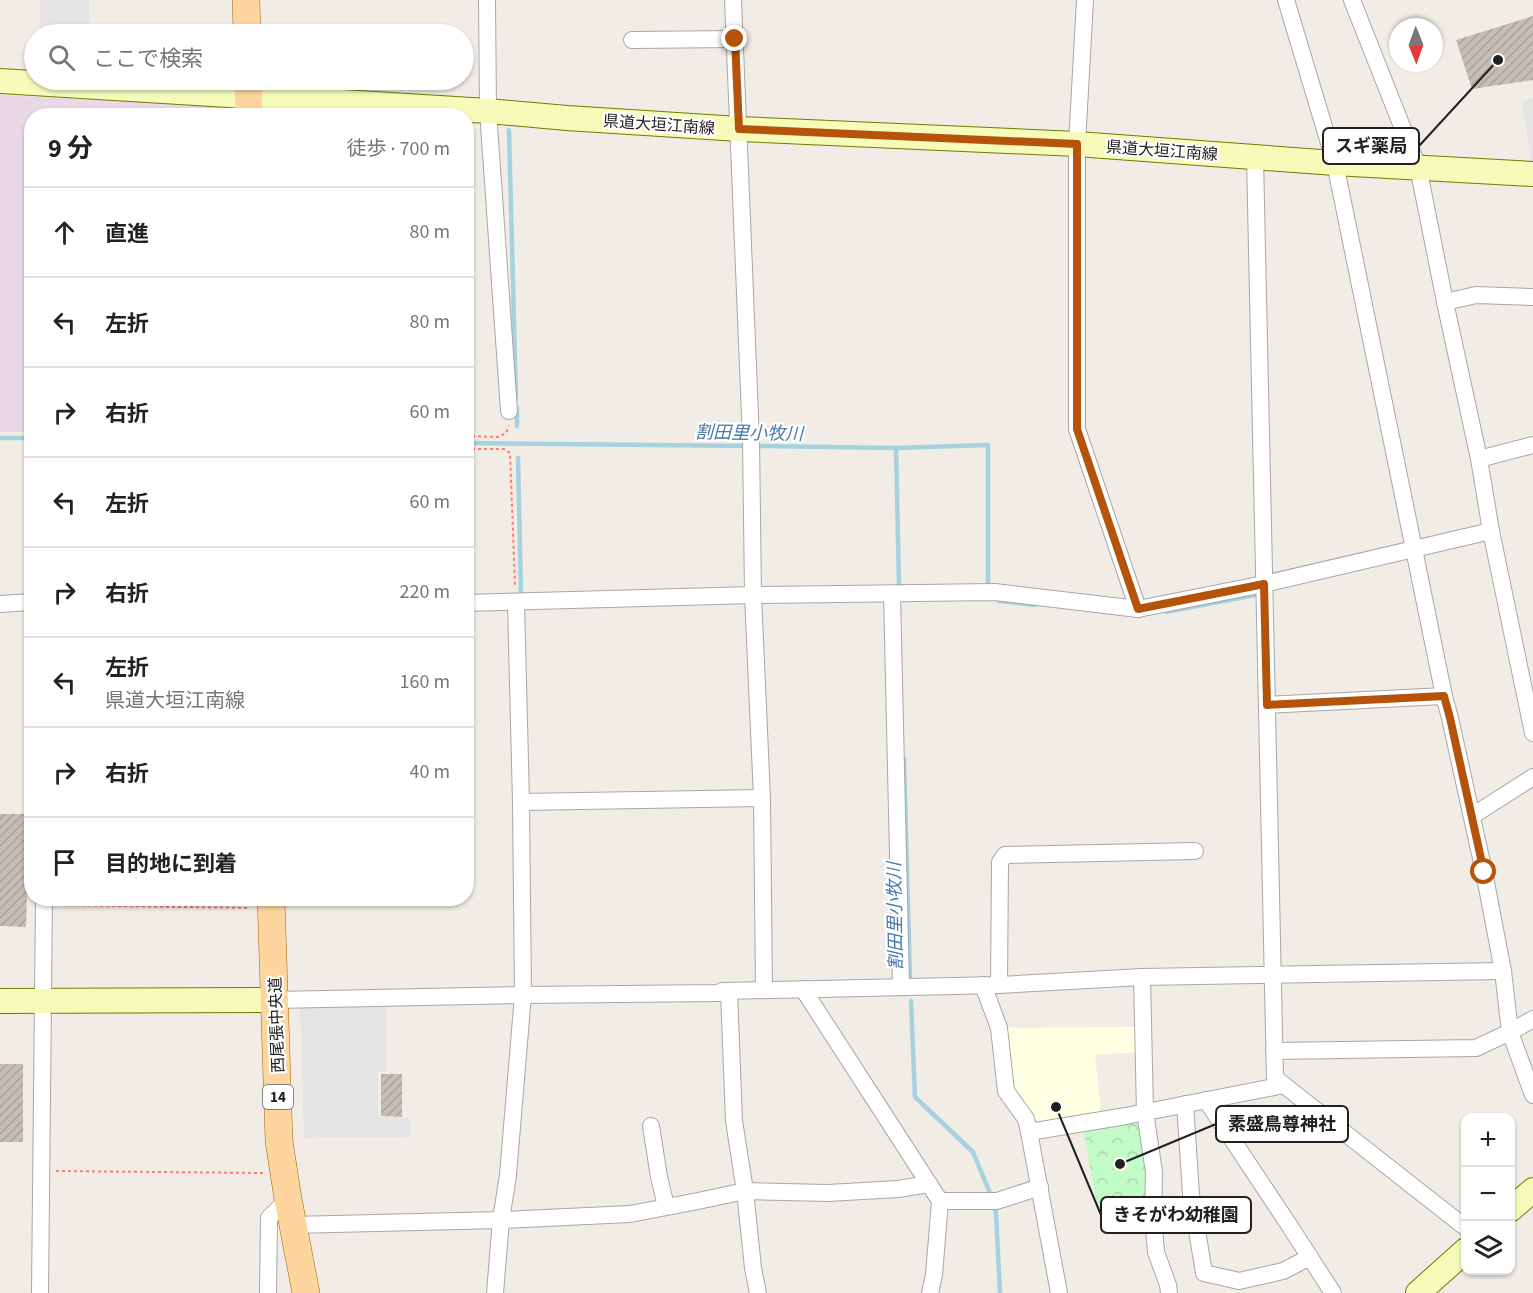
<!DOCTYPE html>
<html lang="ja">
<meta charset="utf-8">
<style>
:root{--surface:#fff;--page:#f6f6f6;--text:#222;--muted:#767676;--line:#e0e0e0}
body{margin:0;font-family:"Source Sans 3","Noto Sans JP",sans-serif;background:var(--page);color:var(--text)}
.controls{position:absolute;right:18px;bottom:18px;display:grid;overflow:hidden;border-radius:12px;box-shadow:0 2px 4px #0004}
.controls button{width:54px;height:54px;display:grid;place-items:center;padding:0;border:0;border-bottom:2px solid var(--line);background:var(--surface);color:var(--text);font:30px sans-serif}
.compass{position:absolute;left:1389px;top:18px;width:54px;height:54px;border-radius:50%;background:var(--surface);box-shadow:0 2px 4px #0004;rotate:179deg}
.stop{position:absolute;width:18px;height:18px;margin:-14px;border:4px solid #b45309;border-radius:50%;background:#fff}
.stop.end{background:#b45309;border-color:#fff;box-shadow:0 2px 6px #0008}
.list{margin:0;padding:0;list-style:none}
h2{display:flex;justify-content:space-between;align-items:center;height:78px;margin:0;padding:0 24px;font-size:26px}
h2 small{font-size:20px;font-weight:400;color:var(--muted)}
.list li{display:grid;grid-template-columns:39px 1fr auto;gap:18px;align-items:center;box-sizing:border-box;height:90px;padding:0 24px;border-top:2px solid var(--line)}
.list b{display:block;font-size:22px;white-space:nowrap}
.list p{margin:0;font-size:20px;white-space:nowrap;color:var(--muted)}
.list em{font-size:20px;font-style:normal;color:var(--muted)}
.icon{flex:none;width:33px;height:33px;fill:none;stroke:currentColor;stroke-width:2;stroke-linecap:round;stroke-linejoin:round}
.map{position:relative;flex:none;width:1533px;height:1293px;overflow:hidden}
.search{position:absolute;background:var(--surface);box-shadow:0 2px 4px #0004;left:24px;top:24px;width:450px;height:66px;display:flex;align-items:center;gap:15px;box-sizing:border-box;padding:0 21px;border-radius:33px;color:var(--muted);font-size:22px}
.panel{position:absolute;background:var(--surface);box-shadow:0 2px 4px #0004;left:24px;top:108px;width:450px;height:798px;border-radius:24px}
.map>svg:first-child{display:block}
.industrial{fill:#ead8e7}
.education{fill:#ffffe1}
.park{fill:url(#park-crowns)}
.parking{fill:#e4e4e4}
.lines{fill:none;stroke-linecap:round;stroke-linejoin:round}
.stream{stroke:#a6d2df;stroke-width:4.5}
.building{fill:url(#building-hatch)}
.street-casing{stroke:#a7a7a7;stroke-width:18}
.secondary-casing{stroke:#6e7b03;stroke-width:26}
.primary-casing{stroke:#9c6900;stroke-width:28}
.path{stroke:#fc7b6c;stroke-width:2;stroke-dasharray:3 3;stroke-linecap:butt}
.street{stroke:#fff;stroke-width:16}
.secondary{stroke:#f7fbba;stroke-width:24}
.primary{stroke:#fed59f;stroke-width:27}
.route{stroke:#b45309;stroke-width:8}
.labels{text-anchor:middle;stroke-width:4.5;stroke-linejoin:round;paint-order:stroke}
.shield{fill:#fff;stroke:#636363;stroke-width:1.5}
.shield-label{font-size:15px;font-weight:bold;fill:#202020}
.street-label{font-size:16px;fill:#202020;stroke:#fff}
.water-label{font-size:18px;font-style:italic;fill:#4779aa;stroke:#fff}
.leader{fill:none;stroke:#202020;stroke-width:2}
.callout-dot{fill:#202020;stroke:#fff;stroke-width:2}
.callout{fill:#fff;stroke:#202020;stroke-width:2}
.callout-label{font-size:18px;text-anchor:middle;font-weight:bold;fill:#202020}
</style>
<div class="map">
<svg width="1533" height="1293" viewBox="0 0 1533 1293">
<defs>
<pattern id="park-crowns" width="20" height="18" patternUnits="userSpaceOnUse" patternTransform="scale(1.5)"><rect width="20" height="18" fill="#c3fbc8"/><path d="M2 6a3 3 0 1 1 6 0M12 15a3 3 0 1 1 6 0" fill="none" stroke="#a7d7ac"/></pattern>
<pattern id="building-hatch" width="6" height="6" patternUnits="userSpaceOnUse" patternTransform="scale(1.5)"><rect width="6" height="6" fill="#c6bdb5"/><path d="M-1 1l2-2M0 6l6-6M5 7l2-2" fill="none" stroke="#aaa29b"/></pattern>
</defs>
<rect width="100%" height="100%" fill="#f1ede6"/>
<path class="industrial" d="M0,95L221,106L230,111V116H32L31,432H0Z"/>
<path class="education" d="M1134,1027L1143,1052L1095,1055L1101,1112L1037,1122L1016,1092L999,1028Z"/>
<path class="park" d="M1145,1112L1153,1206L1097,1208L1082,1123Z"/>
<g class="parking">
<path d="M40,0H89L90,34H40Z"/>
<path d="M1533,98V174L1522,101Z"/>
<path d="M274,110L421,115L275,116Z"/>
<path d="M386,1004L387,1072H378V1117L410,1118L411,1137L304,1138L300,1006Z"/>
</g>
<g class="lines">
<g class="stream">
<path d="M509,130L516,399"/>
<path d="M517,408V426"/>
<path d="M0,438H32"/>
<path d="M466,443L747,446"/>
<path d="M756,446L896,448L899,584"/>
<path d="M896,448L988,445V584"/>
<path d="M518,458L521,592"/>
<path d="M999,601L1035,605"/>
<path d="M1166,612L1255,595"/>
<path d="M904,759L910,978"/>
<path d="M911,1001L915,1097L973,1152L992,1198"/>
<path d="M994,1206L996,1213L1000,1293"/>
</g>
</g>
<g class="building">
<path d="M1533,16V80L1472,89L1456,40Z"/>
<path d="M0,814H29L26,927L0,926Z"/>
<rect x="0" y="1064" width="23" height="78"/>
<path d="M381,1074H402V1117L381,1116Z"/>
</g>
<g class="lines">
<defs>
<g id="street">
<path d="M487,0L488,111L509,411"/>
<path d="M733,0L751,440L753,595L762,798L764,990"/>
<path d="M1085,0L1077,144V429L1138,609"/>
<path d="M1286,0L1335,163L1444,696L1450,718L1484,872L1503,971L1510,1032L1533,1095"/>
<path d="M1352,0L1418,167L1445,302L1479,459L1491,531L1533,733"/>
<path d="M632,40L735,39"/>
<path d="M1255,157L1275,1078L1466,1228"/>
<path d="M1445,302L1476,295L1533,297"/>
<path d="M1479,459L1533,445"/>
<path d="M892,594L901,986"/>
<path d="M466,603L753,595L995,592L1138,609L1264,584L1491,531"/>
<path d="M0,604L32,602"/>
<path d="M1267,705L1444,696"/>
<path d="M521,802L762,798"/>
<path d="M1472,816L1533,777"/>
<path d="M1142,977L1145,1112L1154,1172L1153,1217L1156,1252L1168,1285L1169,1293"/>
<path d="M983,985L999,1028L1006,1091L1026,1119L1029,1132L1059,1293"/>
<path d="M999,985L1000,862L1005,855L1195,851"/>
<path d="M803,989L940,1201L934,1275L930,1293"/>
<path d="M729,991L734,1121L745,1191L753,1268L758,1293"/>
<path d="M275,1000L523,995L719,993L722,991L999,985L1142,977L1503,971"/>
<path d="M1274,1051L1476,1048L1510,1032L1533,1019"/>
<path d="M1206,1100L1289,1225L1333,1293"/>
<path d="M1185,1104L1191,1194L1204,1273L1239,1281L1283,1271L1310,1257"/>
<path d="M651,1126L659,1177L666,1206"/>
<path d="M1029,1132L1126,1116L1284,1085"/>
<path d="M940,1201H997L1040,1187"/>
<path d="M292,1225L501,1220L630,1214L698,1201L745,1191L828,1193L898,1189L929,1184"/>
<path d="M40,1293L44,898"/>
<path d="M268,1293L269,1218L288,1199"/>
<path d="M495,1293L501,1220L508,1175L523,995L521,802L516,603"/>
</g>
<g id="secondary">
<path d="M0,81L488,111L567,118L739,129L1077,144L1335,163L1533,174"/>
<path d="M0,1001L275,1000"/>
<path d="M1510,1210L1533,1190"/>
<path d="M1418,1293L1466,1250"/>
</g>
<g id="primary">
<path d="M246,0L247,34"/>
<path d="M248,80L249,116"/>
<path d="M271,898L279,1141L288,1199L306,1293"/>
</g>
</defs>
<use href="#street" class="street-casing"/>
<use href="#secondary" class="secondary-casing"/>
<use href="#primary" class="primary-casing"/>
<g class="path">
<path d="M466,436L498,437L506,433L509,426"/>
<path d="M466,449H504L510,453L515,585"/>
<path d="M58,905L250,908"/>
<path d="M56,1171L263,1173"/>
</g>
<use href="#street" class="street"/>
<use href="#secondary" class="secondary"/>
<use href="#primary" class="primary"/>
</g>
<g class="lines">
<path class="route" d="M735,39L739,129L1077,144V429L1138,609L1264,584L1267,705L1444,696L1450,718L1484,872"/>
</g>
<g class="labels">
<rect class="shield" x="263" y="1085" width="30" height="24" rx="4.5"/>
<g class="shield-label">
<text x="278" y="1102">14</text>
</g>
<g class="street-label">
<text transform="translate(659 124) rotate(4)" y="6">県道大垣江南線</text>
<text transform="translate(1162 150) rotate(4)" y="6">県道大垣江南線</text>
<text transform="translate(276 1025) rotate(-92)" y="6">西尾張中央道</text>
</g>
<g class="water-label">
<text transform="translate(749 433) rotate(1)" y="6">割田里小牧川</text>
<text transform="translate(895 916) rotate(-91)" y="6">割田里小牧川</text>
</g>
</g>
<path class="leader" d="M1498 60L1419 146M1120 1164L1216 1124M1056 1107L1101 1215"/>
<g class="callout-dot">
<circle cx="1498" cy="60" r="6"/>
<circle cx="1120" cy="1164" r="6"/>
<circle cx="1056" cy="1107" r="6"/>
</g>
<g class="callout">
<rect x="1323" y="128" width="96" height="36" rx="6"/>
<rect x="1216" y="1106" width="132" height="36" rx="6"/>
<rect x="1101" y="1197" width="150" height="36" rx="6"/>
</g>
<g class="callout-label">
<text x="1371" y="152">スギ薬局</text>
<text x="1282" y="1130">素盛鳥尊神社</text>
<text x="1176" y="1221">きそがわ幼稚園</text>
</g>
</svg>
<div class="controls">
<button>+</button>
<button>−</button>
<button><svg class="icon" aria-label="layers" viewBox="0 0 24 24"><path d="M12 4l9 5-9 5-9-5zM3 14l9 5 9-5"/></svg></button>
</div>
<svg class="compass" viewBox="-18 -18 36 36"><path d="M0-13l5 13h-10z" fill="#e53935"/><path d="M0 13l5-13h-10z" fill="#767676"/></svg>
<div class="stop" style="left:1484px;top:872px"></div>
<div class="stop end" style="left:735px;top:39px"></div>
<div class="search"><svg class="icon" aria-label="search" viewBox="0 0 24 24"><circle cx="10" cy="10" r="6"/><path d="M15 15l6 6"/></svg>ここで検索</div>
<section class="panel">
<h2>9 分<small>徒歩 · 700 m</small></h2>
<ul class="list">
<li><svg class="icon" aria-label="ahead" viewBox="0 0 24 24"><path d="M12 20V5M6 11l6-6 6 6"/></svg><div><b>直進</b></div><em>80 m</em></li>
<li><svg class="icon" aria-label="left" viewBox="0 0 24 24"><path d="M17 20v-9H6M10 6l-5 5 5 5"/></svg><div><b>左折</b></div><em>80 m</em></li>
<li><svg class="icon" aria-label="right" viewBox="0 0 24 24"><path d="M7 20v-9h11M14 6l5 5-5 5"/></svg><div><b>右折</b></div><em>60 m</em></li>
<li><svg class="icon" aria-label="left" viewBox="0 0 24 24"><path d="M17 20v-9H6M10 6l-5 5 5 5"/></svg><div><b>左折</b></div><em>60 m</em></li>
<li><svg class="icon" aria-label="right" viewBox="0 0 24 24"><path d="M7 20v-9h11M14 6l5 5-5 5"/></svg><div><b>右折</b></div><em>220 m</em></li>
<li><svg class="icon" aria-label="left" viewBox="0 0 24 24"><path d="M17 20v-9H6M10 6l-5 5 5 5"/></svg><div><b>左折</b><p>県道大垣江南線</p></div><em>160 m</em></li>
<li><svg class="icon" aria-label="right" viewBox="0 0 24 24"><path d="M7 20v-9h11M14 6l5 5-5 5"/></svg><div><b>右折</b></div><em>40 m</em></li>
<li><svg class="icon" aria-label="arrive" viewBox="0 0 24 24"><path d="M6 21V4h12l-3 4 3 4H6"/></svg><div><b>目的地に到着</b></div></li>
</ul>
</section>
</div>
